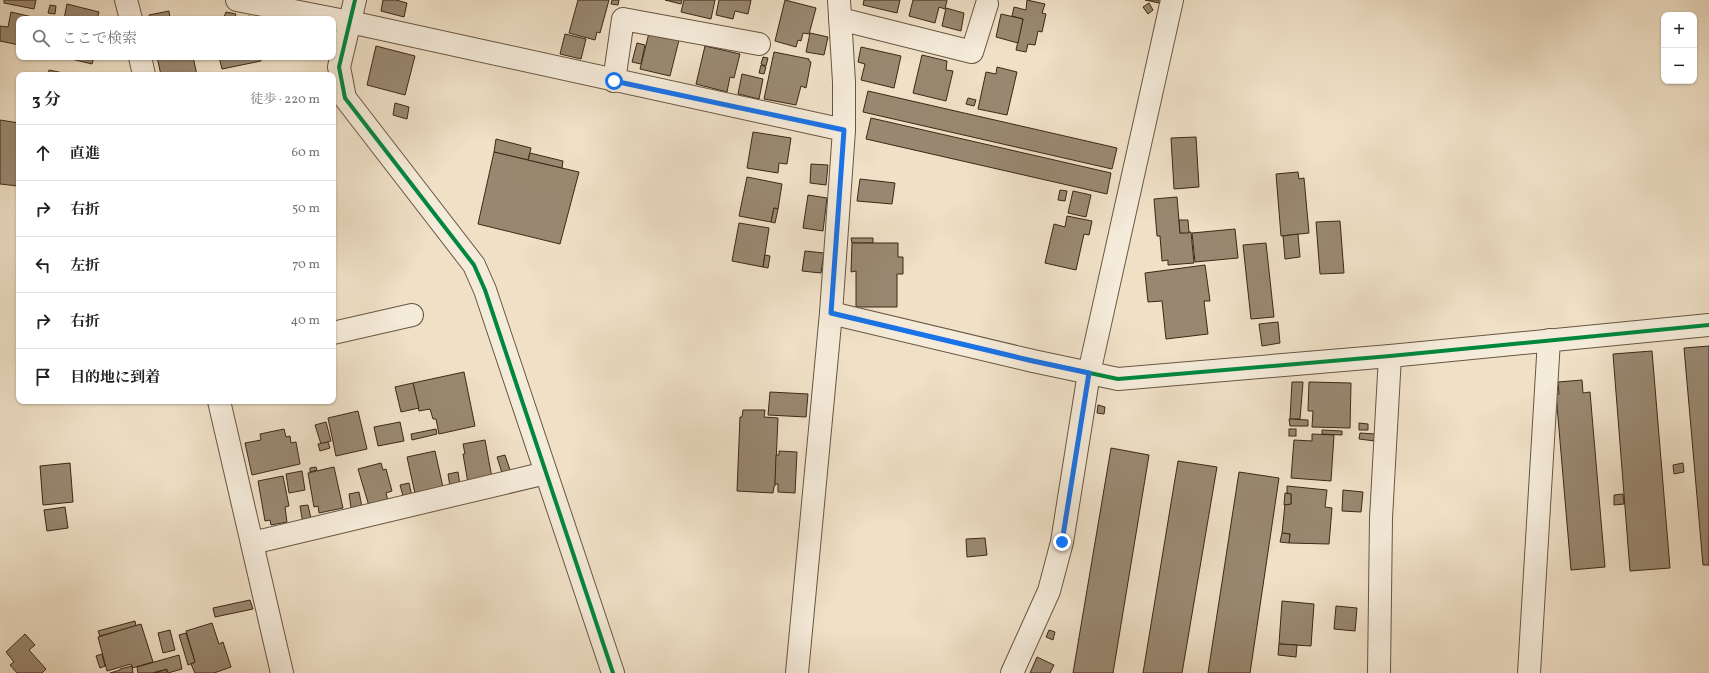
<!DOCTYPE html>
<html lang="ja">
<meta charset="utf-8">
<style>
:root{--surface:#fff;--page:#f2f2f2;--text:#202124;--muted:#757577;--line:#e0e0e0}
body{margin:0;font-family:Vollkorn,"Noto Serif JP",serif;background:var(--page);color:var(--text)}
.controls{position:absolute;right:12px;top:12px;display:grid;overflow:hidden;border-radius:8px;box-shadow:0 1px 3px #0004}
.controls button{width:36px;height:36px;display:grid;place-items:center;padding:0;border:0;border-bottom:1px solid var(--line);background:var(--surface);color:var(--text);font:20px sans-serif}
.stop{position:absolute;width:12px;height:12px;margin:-9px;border:3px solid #1a73e8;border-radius:50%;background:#fff}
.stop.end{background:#1a73e8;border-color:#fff;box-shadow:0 1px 4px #0008}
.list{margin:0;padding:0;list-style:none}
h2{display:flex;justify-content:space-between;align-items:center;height:52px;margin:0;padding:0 16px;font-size:17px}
h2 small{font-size:13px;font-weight:400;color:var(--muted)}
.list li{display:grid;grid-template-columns:26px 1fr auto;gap:12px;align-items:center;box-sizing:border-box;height:56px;padding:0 16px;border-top:1px solid var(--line)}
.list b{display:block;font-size:15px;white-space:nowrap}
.list em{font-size:13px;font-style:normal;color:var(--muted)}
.icon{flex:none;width:22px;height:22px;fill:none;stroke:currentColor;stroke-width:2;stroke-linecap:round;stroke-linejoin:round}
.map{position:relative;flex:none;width:1709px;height:673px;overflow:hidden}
.search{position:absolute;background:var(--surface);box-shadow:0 1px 3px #0004;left:16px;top:16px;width:320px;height:44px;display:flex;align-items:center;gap:10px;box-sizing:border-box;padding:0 14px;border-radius:8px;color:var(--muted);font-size:15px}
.panel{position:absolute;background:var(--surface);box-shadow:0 1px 3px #0004;left:16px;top:72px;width:320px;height:332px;border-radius:8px}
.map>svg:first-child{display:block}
.building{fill:#998871;stroke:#3c2815}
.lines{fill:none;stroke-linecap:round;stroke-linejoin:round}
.minor-casing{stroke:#695641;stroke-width:24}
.minor{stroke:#f5ebda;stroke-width:22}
.cycleway-casing{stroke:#f5ebda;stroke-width:6}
.cycleway{stroke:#00873e;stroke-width:4}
.route{stroke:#1a73e8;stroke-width:5}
</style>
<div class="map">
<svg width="1709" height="673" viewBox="0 0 1709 673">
<rect width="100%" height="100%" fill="#efe0c6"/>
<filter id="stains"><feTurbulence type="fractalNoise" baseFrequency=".005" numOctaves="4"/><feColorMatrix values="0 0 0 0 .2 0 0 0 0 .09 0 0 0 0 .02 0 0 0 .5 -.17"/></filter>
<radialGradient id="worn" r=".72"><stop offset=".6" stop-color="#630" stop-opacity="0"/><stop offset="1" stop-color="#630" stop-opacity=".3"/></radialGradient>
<g class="building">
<path d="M4,0H36L34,9L4,3Z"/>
<path d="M383,0H396L407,3L404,17L381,11Z"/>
<path d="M578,0H609L600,33L597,32L595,40L569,33Z"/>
<path d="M612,0H619L618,5L611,4Z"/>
<path d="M665,0H682L681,4Z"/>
<path d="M684,0H715L711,19L681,12Z"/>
<path d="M719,0H751L748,14L735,11L733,19L716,15Z"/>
<path d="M785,0L816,8L809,34L803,33L801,41L798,40L796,47L775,41Z"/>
<path d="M864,0H900L897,13L863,5Z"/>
<path d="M913,0H947L945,9L939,7L935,23L909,16Z"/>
<path d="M1027,0L1045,4L1042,13L1046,14L1042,32L1038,31L1035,45L1028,44L1026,52L1016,50L1023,19L1012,16L1014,7L1026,10Z"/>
<path d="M1145,0H1159V3Z"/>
<path d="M1149,3L1153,10L1148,14L1143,7Z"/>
<path d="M67,4L99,12L97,19H64Z"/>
<path d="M50,5L56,6L55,14L48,13Z"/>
<path d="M946,8L964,13L961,31L942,26Z"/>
<path d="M169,11L170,18L169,19H150L149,15Z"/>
<path d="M11,12L41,19H19V45L0,41V26L8,27Z"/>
<path d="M226,12L236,14L234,19L224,17Z"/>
<path d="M1001,14L1023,19L1018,43L996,37Z"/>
<path d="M250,16V19H235Z"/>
<path d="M649,33L679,40L670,76L640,69Z"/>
<path d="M810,33L828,37L824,55L806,52Z"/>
<path d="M565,34L586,39L581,59L560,54Z"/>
<path d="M637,43L645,45L641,64L632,62Z"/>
<path d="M376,46L415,56L405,95L367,85Z"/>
<path d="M705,46L740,54L734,78L730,77L727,92L696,84Z"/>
<path d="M861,47L901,56L894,88L861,80L865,64L858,62Z"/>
<path d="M774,52L809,59V61L811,62L806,88L801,86L796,105L764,99Z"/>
<path d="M922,55L947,61L946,70L953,71L946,101L913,93Z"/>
<path d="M63,57H94L92,64Z"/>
<path d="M157,57H193L197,75H161Z"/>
<path d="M219,57H260L261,61L222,69Z"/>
<path d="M763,57L768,58L766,66L761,64Z"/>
<path d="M761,65L766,67L764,74L759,73Z"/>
<path d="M997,67L1017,72L1007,115L978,109L986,72L996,74Z"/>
<path d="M49,70L73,75H48Z"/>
<path d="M742,74L763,79L759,99L738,94Z"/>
<path d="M868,91L1117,148L1112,169L863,112Z"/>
<path d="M968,98L976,100L974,106L966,104Z"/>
<path d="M395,103L409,107L407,119L393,115Z"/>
<path d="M871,118L1111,173L1107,194L866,139Z"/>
<path d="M0,120L19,123L18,186L0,184Z"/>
<path d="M753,132L791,138L787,164L779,163L778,173L747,168Z"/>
<path d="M1196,137L1199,187L1174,189L1171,138Z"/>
<path d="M496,139L531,148L528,160L494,152Z"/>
<path d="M494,152L579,172L560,244L478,224Z"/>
<path d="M530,153L563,161L562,168L528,160Z"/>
<path d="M811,164L828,165L826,185L810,183Z"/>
<path d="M1298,172L1299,179L1304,178L1309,233L1281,236L1276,174Z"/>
<path d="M747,177L782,184L778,209L774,208L771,222L739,216Z"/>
<path d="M860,179L895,183L892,204L857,201Z"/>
<path d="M1060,190L1067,191L1065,201L1058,200Z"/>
<path d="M1073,191L1091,195L1086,217L1068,213Z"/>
<path d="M808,195L827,198L823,231L803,228Z"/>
<path d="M1177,197L1180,233L1191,232L1194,263L1168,265V260L1162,261L1160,236H1157L1154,199Z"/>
<path d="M774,208L778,209L775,223L771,222Z"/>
<path d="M1067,216L1092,221L1089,235L1084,234L1076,270L1045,263L1054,224L1065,227Z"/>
<path d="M1179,220H1188L1189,233H1180Z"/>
<path d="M1340,221L1344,273L1320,274L1316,222Z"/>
<path d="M739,223L769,228L763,267L732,261Z"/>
<path d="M1235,229L1238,258L1195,262L1192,233Z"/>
<path d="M1298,234L1300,257L1285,259L1283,236Z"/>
<path d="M851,238H873V243H852Z"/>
<path d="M852,243H898V257H903V274H897V307H856V271L851,272Z"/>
<path d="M1266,243L1274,317L1251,319L1243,245Z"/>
<path d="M805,251L824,253L821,273L802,271Z"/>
<path d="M765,255L770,256L768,268L763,267Z"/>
<path d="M1205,265L1210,301H1204L1208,334L1166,339L1162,301L1148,302L1145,273Z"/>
<path d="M1278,322L1280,343L1262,346L1259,324Z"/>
<path d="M1709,346V565H1703L1684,348Z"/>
<path d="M1652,351L1670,568L1630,571L1613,354Z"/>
<path d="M464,372L475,426L439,434L436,419H433L430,409L419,411L413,383Z"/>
<path d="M1582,380L1583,393L1590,392L1605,567L1571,570L1556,394H1559L1558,382Z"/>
<path d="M1292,382H1303L1300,419H1290Z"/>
<path d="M1309,382L1351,383L1350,428L1312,427L1313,411H1308Z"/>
<path d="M413,383L419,408L401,412L395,387Z"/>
<path d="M770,392L808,394L806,417L768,415Z"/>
<path d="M1098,405L1105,407L1104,414L1097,413Z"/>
<path d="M743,410H765L764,417L778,418L775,486H774L773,493L737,491L740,417H742Z"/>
<path d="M358,411L367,449L336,456L328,418Z"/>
<path d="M1289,419L1308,420V426H1290Z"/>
<path d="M326,422L331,441L321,444L315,425Z"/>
<path d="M400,422L404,441L378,446L374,427Z"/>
<path d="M1359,423L1368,424V430H1359Z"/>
<path d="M284,429L286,437L290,436L291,443L296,442L300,464L252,475L245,443L261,440L260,434Z"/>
<path d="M436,429L437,434L412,440L411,434Z"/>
<rect x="1289" y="429" width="7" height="7"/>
<path d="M1322,430L1342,431V435L1322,434Z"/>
<path d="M1360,433L1375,434V441L1359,439Z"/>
<path d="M1312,434L1334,435L1331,481L1291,478L1294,440L1312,441Z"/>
<path d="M485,440L492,478L468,483L463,454H465L463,444Z"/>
<path d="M328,442L330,448L320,451L318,444Z"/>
<path d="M1111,448L1149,455L1113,673H1073Z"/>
<path d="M435,451L444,492L416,498L407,457Z"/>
<path d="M779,451L797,452L795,493L778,492V484H775L776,455H779Z"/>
<path d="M505,455L511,473L503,476L497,457Z"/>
<path d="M1178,461L1217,467L1182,673H1143Z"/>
<path d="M70,463L73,502L43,505L40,466Z"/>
<path d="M381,463L383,470L386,469L392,491L386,493L388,501L369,506L358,469Z"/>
<path d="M1683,463L1684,472L1674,474L1673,465Z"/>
<path d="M316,467L317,470L310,472V468Z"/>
<path d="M334,467L343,508L319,513L318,506L314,507L308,473Z"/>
<path d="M302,471L305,490L289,493L286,474Z"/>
<path d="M458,472L461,492L451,493L448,474Z"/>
<path d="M1239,472L1279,478L1250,673H1208Z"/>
<path d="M283,476L289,506L285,507L287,522L271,525L270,520L265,521L258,481Z"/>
<path d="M409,483L413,501L405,503L400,485Z"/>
<path d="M1287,486L1327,490L1325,507L1332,508L1329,544L1289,543L1290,534L1282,533L1285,504H1291V494L1287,493Z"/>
<path d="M1343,490L1363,492L1361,512L1342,511Z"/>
<path d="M359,492L363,512L352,514L349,494Z"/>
<path d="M1285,493L1291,494V504L1284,505Z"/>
<path d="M1623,494L1624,504L1614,505V495Z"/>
<path d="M308,505L312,523L303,524L300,506Z"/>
<path d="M65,507L68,528L47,531L44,510Z"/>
<path d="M1282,533L1290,534L1289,543L1280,542Z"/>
<path d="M985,538L987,555L967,557L966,539Z"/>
<path d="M250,600L253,609L215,617L213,608Z"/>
<path d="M1282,601L1314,604L1311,646L1279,644Z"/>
<path d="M1336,606L1357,608L1355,631L1334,629Z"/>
<path d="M135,621L136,626L100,636L98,631Z"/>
<path d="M212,623L219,644L223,642L231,667L214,673H195L191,664L195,662L186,631Z"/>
<path d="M141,624L153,662L132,668L131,664L107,671L98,637Z"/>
<path d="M170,630L175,650L163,653L158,633Z"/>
<path d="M1049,630L1055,632L1053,640L1046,637Z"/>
<path d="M186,633L195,662L188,665L179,635Z"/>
<path d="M25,634L35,645L29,650L46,669L42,673H17L10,665L14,662L6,652Z"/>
<path d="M1279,644L1297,645L1296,657L1278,655Z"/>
<path d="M102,654L105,666L100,668L96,656Z"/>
<path d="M179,655L182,669L168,673L167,669L152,673H138L137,667Z"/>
<path d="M1037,657L1054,665L1050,673H1030Z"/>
<path d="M132,666L133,673H110L120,670V669Z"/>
<path d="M166,670L167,673H154Z"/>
</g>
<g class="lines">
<defs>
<g id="minor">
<path d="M126,0L131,19"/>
<path d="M237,0L350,22L844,130"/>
<path d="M355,0L339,67L345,98L474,265L485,290L613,673"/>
<path d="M840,19L972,52L987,4"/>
<path d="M140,57L144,75"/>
<path d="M614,81L623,19L759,44"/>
<path d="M831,313L1033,361L1118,379L1390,356L1709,325"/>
<path d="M333,333L412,315"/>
<path d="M219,401L282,673"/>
<path d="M252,543L546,473"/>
<path d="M797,673L831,313L844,130V82L839,0"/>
<path d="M1012,673L1049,591L1062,542L1089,373L1172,0"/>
<path d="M1379,673L1381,518L1390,356"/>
<path d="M1529,673L1549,340"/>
</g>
</defs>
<use href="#minor" class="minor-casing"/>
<use href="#minor" class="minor"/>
<defs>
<g id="cycleway">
<path d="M355,0L339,67L345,98L474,265L485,290L613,673"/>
<path d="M831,313L1033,361L1118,379L1390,356L1709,325"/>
</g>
</defs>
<use href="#cycleway" class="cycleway-casing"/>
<use href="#cycleway" class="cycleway"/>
</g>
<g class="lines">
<path class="route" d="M614,81L844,130L831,313L1033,361L1089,373L1062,542"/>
</g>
<rect width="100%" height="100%" filter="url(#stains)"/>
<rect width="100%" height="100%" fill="url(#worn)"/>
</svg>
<div class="controls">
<button>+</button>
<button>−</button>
</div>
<div class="stop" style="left:614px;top:81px"></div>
<div class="stop end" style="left:1062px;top:542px"></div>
<div class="search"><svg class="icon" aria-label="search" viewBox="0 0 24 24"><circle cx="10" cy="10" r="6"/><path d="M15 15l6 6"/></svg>ここで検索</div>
<section class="panel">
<h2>3 分<small>徒歩 · 220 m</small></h2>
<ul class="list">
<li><svg class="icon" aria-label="ahead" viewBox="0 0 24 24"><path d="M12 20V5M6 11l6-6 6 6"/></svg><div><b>直進</b></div><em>60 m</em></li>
<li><svg class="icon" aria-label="right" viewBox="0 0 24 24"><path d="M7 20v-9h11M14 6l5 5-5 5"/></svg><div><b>右折</b></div><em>50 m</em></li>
<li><svg class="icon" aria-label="left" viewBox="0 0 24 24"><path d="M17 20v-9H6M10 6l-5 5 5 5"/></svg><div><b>左折</b></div><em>70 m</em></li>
<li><svg class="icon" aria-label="right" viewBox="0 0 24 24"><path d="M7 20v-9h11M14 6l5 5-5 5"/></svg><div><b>右折</b></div><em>40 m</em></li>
<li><svg class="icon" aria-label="arrive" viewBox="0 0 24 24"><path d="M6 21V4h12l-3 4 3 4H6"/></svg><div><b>目的地に到着</b></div></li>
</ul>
</section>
</div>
